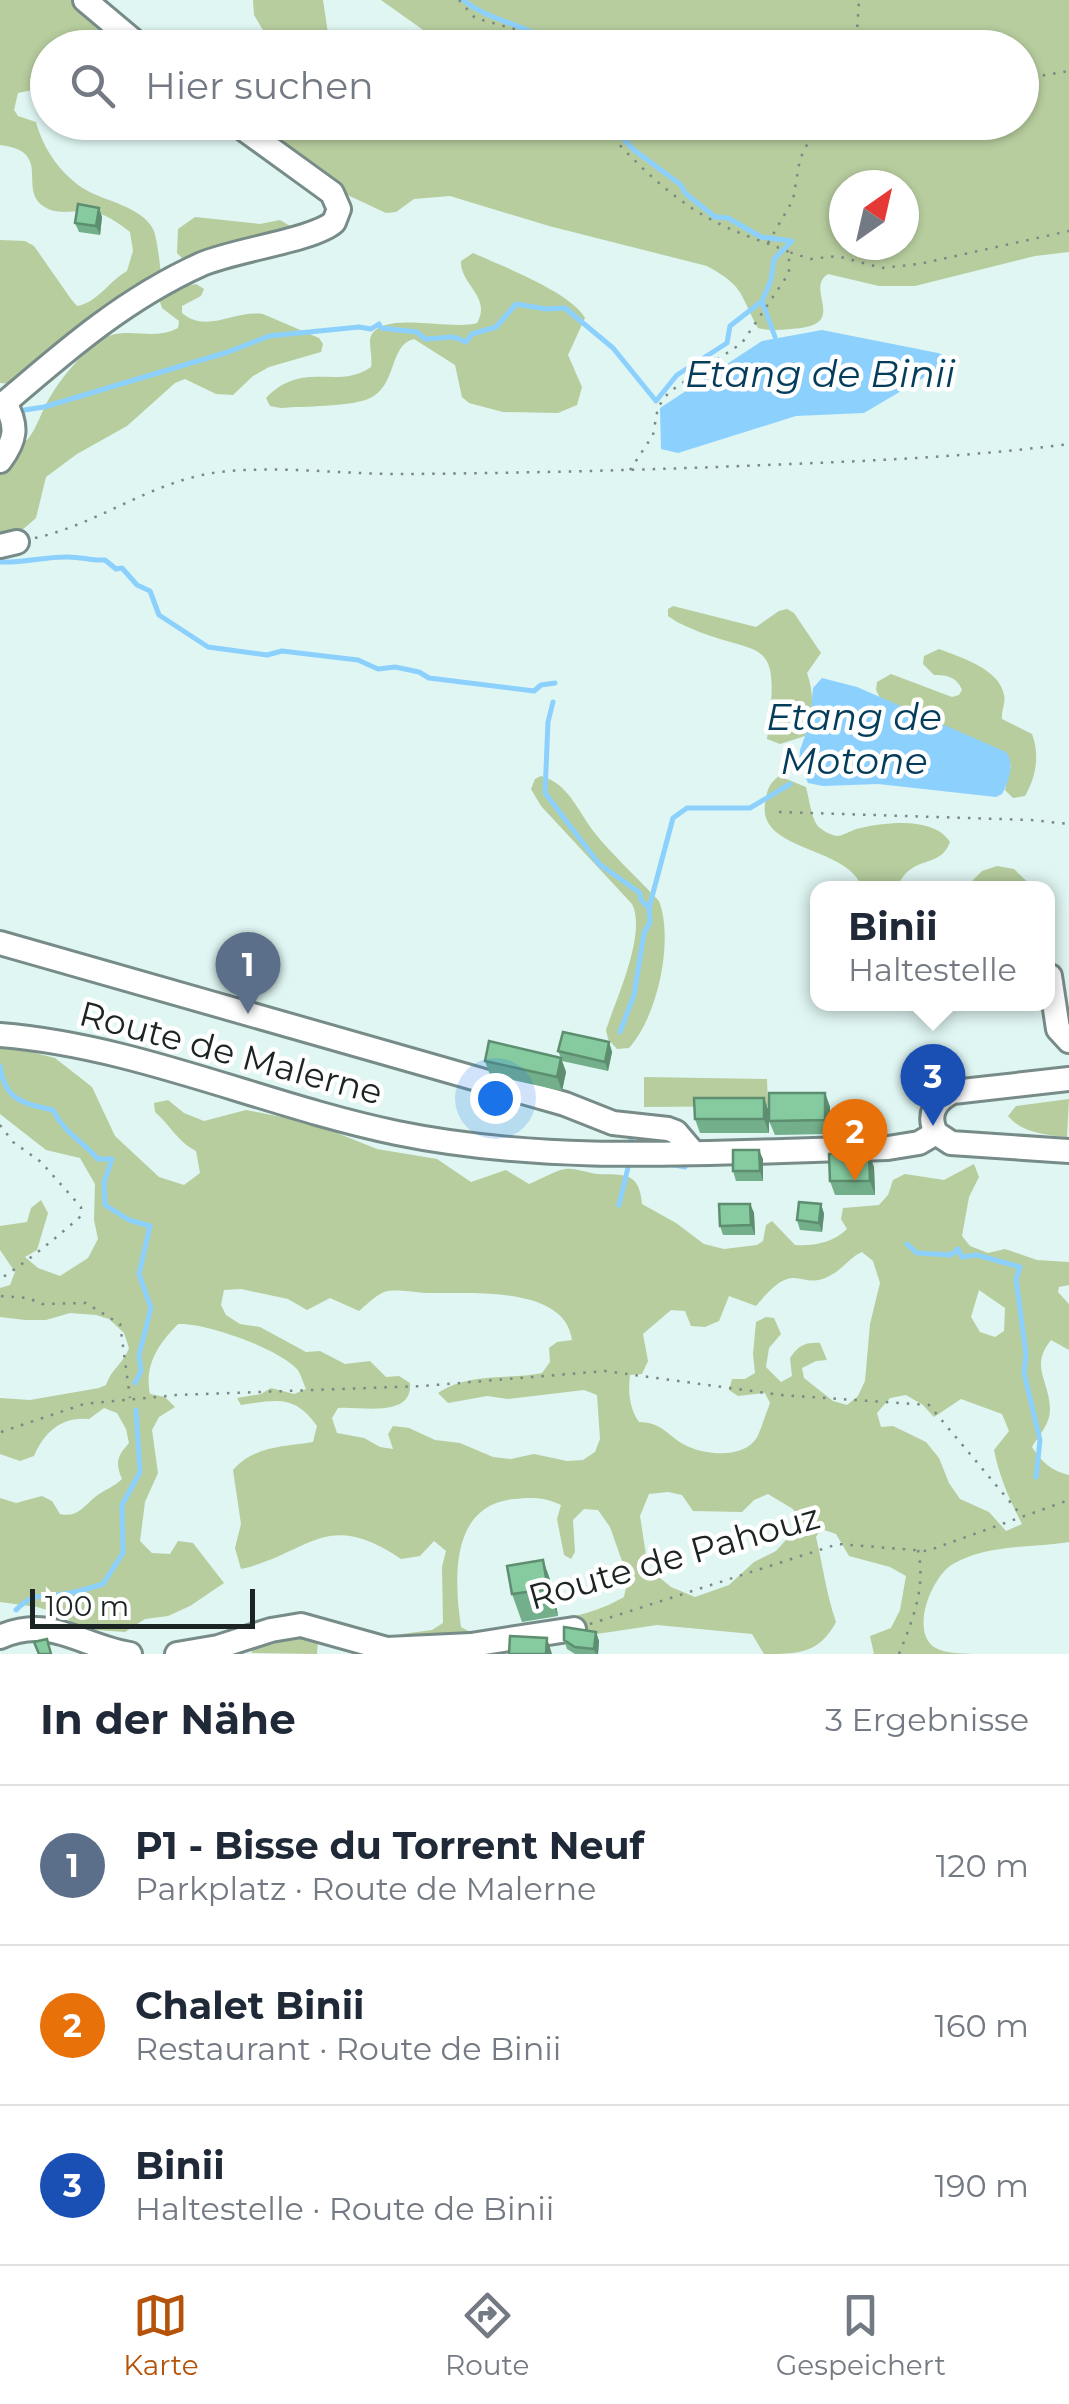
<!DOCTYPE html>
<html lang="de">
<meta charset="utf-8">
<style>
:root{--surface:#fff;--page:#f2f2f3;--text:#1f2937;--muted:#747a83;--line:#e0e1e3;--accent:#b45309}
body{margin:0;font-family:Montserrat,sans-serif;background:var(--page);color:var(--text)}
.compass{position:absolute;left:829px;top:170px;width:90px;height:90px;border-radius:50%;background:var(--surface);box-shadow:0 2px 8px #0004;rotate:34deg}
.scale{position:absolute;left:30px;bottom:25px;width:225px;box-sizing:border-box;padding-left:10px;border:5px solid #1c2423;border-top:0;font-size:28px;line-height:35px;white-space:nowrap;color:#1c2423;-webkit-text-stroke:8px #fff;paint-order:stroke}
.you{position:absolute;left:495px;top:1098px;width:35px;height:35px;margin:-25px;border:8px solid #fff;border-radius:50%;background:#1a73e8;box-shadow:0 0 0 15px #1a73e833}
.badge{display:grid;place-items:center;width:65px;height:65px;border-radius:50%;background:var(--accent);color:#fff;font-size:32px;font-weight:700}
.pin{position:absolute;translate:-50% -82px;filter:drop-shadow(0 2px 5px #0008)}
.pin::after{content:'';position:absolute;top:52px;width:35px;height:30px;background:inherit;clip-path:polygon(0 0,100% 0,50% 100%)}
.popup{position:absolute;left:810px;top:881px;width:245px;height:130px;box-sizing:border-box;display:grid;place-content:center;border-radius:20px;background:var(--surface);filter:drop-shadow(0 2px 8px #0005);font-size:32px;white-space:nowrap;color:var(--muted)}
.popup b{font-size:38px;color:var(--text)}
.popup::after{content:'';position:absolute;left:50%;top:100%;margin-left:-20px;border:20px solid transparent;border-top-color:var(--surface)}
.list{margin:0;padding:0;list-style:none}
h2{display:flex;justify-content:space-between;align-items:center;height:130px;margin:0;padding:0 40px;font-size:42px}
h2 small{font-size:32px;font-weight:400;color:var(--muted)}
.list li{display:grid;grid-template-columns:65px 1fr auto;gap:30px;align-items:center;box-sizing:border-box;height:160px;padding:0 40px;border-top:2px solid var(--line)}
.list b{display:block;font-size:38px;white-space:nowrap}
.list p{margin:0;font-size:32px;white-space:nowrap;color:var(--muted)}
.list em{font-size:32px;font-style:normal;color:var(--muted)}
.icon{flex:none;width:55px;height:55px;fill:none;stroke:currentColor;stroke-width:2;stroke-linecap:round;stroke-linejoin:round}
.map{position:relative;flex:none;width:1069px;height:1654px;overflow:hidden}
.search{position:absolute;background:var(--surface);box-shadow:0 2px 8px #0004;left:30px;right:30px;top:30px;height:110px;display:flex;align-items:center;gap:25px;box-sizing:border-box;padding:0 35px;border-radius:55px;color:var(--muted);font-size:38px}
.sheet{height:610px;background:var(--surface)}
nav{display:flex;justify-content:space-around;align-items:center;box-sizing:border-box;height:140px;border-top:2px solid var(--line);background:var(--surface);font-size:28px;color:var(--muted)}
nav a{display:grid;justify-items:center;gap:5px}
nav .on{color:var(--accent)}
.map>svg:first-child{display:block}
.green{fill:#b7cd9e;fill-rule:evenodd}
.water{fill:#8cd0fe}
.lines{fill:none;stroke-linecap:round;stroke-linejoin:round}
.stream{stroke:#8cd0fe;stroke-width:5}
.minor-casing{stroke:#778c88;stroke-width:28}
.path{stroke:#7a8986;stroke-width:2.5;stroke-dasharray:2.5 8;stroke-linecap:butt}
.minor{stroke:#fff;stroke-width:22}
.wall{fill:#73af8a}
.shaded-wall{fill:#5e8e70}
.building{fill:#86cba0;stroke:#5e8e70;stroke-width:2.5}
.labels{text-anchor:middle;stroke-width:9;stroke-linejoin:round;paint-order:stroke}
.street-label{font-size:35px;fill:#1c2423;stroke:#fff}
.water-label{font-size:38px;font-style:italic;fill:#043d5b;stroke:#fff}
</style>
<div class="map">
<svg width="1069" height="1654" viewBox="0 0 1069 1654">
<rect width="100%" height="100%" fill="#dff6f2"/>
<g class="green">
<path d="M0,0H74L130,47L48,48L47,87L18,93L14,110L18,116L36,122C43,149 62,176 86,190C105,201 142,207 153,229C157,237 160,264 161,275L12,384L0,383V240L25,241L34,246L71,299L77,306C97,303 109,281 127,271L133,251L130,232C118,223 104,212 88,211C71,210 58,216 43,206C18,188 53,151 0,145Z"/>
<path d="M253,0H323L330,47H273L254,15Z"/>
<path d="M381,0H1069V252L1035,256L915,286H879L828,274C803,290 852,326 791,329C780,330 769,331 758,328C739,293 745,287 707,266L549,226L450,196L414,199L396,212L386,213L341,192L248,123L1022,122V48L447,47ZM844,185H904V245H844Z"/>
<path d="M195,217L260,224L280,220L292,227L290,230L189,259L182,258L177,253L178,229Z"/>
<path d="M473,253C500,265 572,293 585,318L568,355L582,387L577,405L558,413L503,412L469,403L462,397L455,365L414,339C388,345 398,387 368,399C347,407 305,406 281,408L270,406L266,398C304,359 337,391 371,367C373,358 368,343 371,336C383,310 451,331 477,323C492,297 460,285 461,261Z"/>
<path d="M196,284L204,289L201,296L182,306V313C207,334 234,310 263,314L319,338L323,344L321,352L269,367L253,376L233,395L216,394L185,379L175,383L127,426L77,454L46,477L36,518L21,531L0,539V454C10,450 20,447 28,439C37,428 42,410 50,397C61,378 79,357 96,343C122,322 150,343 178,328L179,321L162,308L159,299L169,290Z"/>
<path d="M673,606L756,627L779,611L787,609L794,613L821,653L807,673C815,696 813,712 805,736L780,744L767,739C783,623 759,663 677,622L668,616V609Z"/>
<path d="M939,649C960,657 1000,669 1004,695C1006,703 1001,711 1002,719L1032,734C1040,755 1036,777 1025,796L1013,798L1005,790L1011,766L939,725L880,698L876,690L877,682L891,674L952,697L959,695L962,690C957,677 947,675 934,675L923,664L924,656Z"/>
<path d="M541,776C569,784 577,810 594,832C613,856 638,878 659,901C674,940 658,1016 629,1048L617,1049L608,1039L606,1030C616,999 647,933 632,904L541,806L531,789L535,779Z"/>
<path d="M779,776L806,787C809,798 811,816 817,825C821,830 832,836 838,836C845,835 853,829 861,828C887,822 934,817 950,842C939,871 912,852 897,888H862C849,846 758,852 765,804C767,791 768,784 779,776Z"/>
<path d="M997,866L1014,869L1034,888H965L982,871Z"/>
<path d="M0,1044L55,1058L92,1087L115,1136L159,1177L184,1185L200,1173L196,1151C177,1141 171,1126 155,1112L154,1103L168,1100L184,1113L204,1121L246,1110L312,1123L377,1149L437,1159L471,1182L506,1170L529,1184C540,1180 555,1170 566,1169C576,1168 587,1173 597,1174C624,1175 639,1171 642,1204L676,1223L704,1244L724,1249L757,1245L763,1241L766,1225L772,1221L795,1245C814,1246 833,1243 847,1229L841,1219L843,1208L879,1205L888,1195L893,1180L905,1174L944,1180L974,1164L979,1177L969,1197L962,1236L970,1246L988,1253L1005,1249L1037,1260L1069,1262V1285L1059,1287L1058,1292L1069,1304V1350L1051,1340C1029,1367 1050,1381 1050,1410C1050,1424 1039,1435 1032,1447C1042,1462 1051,1471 1069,1475V1542C1032,1548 986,1544 953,1564C932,1576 910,1630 934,1647C945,1654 961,1653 973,1654H874L870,1636L891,1628L900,1610L906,1576L890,1567L849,1556L836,1534L821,1529L816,1537C823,1566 826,1593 836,1622C819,1654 798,1654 764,1654L752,1634L657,1625L543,1642L540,1621C571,1618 596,1613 624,1597L628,1578L610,1527L598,1510L584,1509L573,1520L575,1552L571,1559L564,1555L557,1519L561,1505C545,1497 531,1497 514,1499C450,1505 454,1579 461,1627L503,1650C473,1654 427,1647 396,1642L402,1634L432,1630L443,1623L442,1567L446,1551L434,1541L420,1556L401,1559C325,1508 311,1553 241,1569L235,1548L241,1524L233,1470C254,1446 282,1447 313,1442L317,1426C295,1394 275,1400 241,1405L237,1398L261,1394L271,1388L294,1394L306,1389C303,1383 301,1373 296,1368C276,1348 205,1322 178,1324C158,1344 144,1366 150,1394L165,1397L175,1407L159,1417L152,1430L158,1473L145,1502L140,1541L152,1553L170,1554L178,1541L193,1543L224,1583L190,1606L168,1616L145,1619L125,1632L82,1629L60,1614L37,1607L0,1602V1498L16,1503L42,1496L52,1501L60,1514C77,1518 83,1507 95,1497C104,1490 114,1487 122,1479C115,1463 117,1456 129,1443L126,1429L117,1413L104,1408L89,1419C62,1416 44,1432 34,1456L20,1461L0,1454V1398L30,1400L99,1388L106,1385C111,1369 124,1363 129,1348L124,1333L109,1319L96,1315L70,1313L46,1320H25L0,1317V1288L10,1285L15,1272L0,1250V1226L27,1222L31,1208L41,1200L48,1213L37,1250L25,1257L38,1268L60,1276L88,1258L98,1239L94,1220L95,1184L80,1158L46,1150L0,1114ZM862,1252L873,1261L880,1283L870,1324L865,1381L858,1396L847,1405L833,1401L804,1378L802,1368L816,1361L827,1360L820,1343C805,1342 798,1346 790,1358L792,1376L781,1382L766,1367L769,1348L781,1334L774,1318L766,1317L756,1322L753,1354L755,1373L745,1379H732L729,1390L738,1396L765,1393L770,1403C766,1413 763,1423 759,1433C749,1459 708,1456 687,1446C668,1437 663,1422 639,1422C629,1408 628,1391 630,1375L642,1374L648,1361L643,1334L671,1310L685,1311L691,1326L705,1327L719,1321L729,1296L756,1306C798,1254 798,1294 831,1275C843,1269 850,1257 862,1252ZM241,1289L288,1299L307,1310L330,1298L359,1311C366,1305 375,1296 384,1292C395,1288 417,1293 430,1293C471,1294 565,1285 572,1340L557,1342L549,1348L550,1362L542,1373C508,1380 469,1372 438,1393L448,1403L487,1396L508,1399L584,1390L597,1395L600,1439L595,1452L583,1460L567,1461L534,1454L511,1459L493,1457L460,1443L435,1440L409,1428L393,1426L388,1434L393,1449L380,1447L364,1438L337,1433L332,1418L338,1408C360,1406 413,1419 410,1383L399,1376L386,1377L370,1361L345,1364L320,1351L306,1352L260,1327L240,1324L226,1315L221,1305L224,1290ZM979,1290L1005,1308L1004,1331L995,1337L980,1332L971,1317ZM906,1395L923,1405L934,1417L961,1399L1002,1414L1009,1431L994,1450C999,1476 1010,1501 1022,1524L1006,1531L989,1512L960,1499L949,1483L939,1458L926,1442L893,1426L881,1427L877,1413L890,1398ZM668,1492L682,1495L693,1511L742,1512L754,1500L768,1494L793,1509L797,1516L793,1532L776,1551L754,1562L729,1585L695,1597L671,1587L648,1568L640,1516L649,1494Z"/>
<path d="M644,1077L767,1079L768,1106L644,1107Z"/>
<path d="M1069,1099L1067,1137C1047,1135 1022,1133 1008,1116L1016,1106Z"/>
<path d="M304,1632L318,1640L317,1654L252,1653L251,1646Z"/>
</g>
<g class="water">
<path d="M822,330L938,353L943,355L945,365L864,413L796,416L678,453L661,449L660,408L762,341Z"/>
<path d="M822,678L857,687L1006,752C1015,763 1009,782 1002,794L996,797L878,784L823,786L808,783L799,763L800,750L810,722L813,688Z"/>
</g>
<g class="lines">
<g class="stream">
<path d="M463,0C495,25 525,21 556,48"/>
<path d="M608,122L634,150L681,185L685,193L715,217L728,218L761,237L792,241L774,259L771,280L762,301L775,337"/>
<path d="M18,411L44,407L228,352L269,336L359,327L371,329L379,324L381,328L417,332L425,339L454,337L466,342L472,334L496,327L516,304L546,309L565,308L613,348L656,401L677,375L727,343L730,326L762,301"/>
<path d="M0,562C22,563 44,557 65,557C80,556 90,561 105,560L116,569L122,568L137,585L150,591L159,615L208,647L267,655L282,651L358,660L378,669L395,667L419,672L429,678L534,691L541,685L555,683"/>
<path d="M553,702L548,722L545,793L599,864L640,893L641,900L649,908L650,922L644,933L634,995L620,1032"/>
<path d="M649,908L673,818L687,808H750L790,784"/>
<path d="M0,1066C5,1100 22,1103 53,1110C65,1134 80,1139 98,1159H112L104,1182L105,1205L129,1220L150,1226L139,1274L151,1308L139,1355L141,1371L135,1383"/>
<path d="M631,1132V1143"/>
<path d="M670,1164L685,1167"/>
<path d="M619,1205L630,1159"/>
<path d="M907,1244L917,1253L951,1255L958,1249L962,1257L977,1255L1020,1267L1016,1279L1026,1354L1024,1373L1040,1440L1036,1477"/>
<path d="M16,1610C33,1591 48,1597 70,1593C81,1591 93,1587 103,1584L123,1553L122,1505L140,1472L136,1410"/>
</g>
<defs>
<g id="minor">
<path d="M85,0L142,48"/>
<path d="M0,407C64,352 124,299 202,264C234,250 314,240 334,222L339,209L332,193L234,122"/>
<path d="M0,461C16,440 18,426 5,403"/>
<path d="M0,546L17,542"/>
<path d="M0,943L565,1104L613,1123L668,1129L676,1132L693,1152"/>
<path d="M1050,976L1058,1029L1069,1041"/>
<path d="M0,1035C137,1046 263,1105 397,1133C557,1166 725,1151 888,1148L919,1143L936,1133"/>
<path d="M1069,1079L953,1092C935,1100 927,1115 936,1133L951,1143L1069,1151"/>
<path d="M0,1637C51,1614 82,1647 130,1654"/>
<path d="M177,1654L218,1647L271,1630L301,1625L387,1649L471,1645L574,1629"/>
</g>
</defs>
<use href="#minor" class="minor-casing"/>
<g class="path">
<path d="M459,0L475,18L529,33L542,48"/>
<path d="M856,48L859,0"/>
<path d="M1022,79L1069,71"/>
<path d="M599,122C630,158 669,197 710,219C735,233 763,241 789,252"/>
<path d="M768,243L793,200L800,159L818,122"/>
<path d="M630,470L653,435L658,407L669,392L742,343L789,273V252L811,259L837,256L882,268L919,264L1069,231"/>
<path d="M35,538C99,524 153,480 220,472C281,465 348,475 409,474C528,473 647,470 766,465C867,461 968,457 1069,444"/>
<path d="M779,812L1031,820L1069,824"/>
<path d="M0,1125L13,1142L41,1162L81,1207V1216C55,1239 29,1260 0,1279"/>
<path d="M1,1296L28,1298L42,1304L86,1303L120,1324L130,1398"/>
<path d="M1,1432L84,1404L176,1395L423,1386L605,1371L781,1395L929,1405L1021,1515"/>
<path d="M590,1624L838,1544L927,1551L1069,1500"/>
<path d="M899,1654C913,1619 926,1588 918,1550"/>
</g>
<use href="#minor" class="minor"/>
</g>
<g class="wall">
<path d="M99,208L102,217L100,235L79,232L75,223Z"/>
<path d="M609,1042L612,1052L608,1071L562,1061L566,1072L562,1091L490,1075L485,1061L561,1058L558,1051Z"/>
<path d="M825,1093L830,1107V1134L775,1135L769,1121Z"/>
<path d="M764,1098L769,1112V1133H700L695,1119Z"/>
<path d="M763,1159V1181H736L733,1171Z"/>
<path d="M874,1167L875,1195H835L830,1181Z"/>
<path d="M750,1204L754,1213L755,1235H723L720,1226Z"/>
<path d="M821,1204L824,1214L822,1232L800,1230L797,1220Z"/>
<path d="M543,1560L553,1588L558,1616L522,1622L512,1594Z"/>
<path d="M596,1632L599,1641L598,1654H575L567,1649L564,1640Z"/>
</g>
<g class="shaded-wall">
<path d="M99,208L102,217L100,235L96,226Z"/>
<path d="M609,1042L612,1052L608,1071L605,1062Z"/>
<path d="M561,1058L566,1072L562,1091L557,1077Z"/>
<path d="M825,1093L830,1107V1134L825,1120Z"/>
<path d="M764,1098L769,1112V1133L764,1119Z"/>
<path d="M759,1150L763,1159V1181L760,1171Z"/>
<path d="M869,1153L874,1167L875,1195L870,1181Z"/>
<path d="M750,1204L754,1213L755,1235L751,1225Z"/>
<path d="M821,1204L824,1214L822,1232L819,1223Z"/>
<path d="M543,1560L553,1588L558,1616L548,1589Z"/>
<path d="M596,1632L599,1641L598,1654H596L594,1649Z"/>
<path d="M547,1638L552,1654H546Z"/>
</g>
<g class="building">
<path d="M78,204L99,208L96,226L75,223Z"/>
<path d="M563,1032L609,1042L605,1062L558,1051Z"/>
<path d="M489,1041L561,1058L557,1077L485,1061Z"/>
<path d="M769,1093H825V1120L769,1121Z"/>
<path d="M694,1098H764V1119H695Z"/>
<path d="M733,1150H759L760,1171H733Z"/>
<path d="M869,1153L870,1181H830L829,1154Z"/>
<path d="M799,1202L821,1204L819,1223L797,1220Z"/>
<path d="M719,1204H750L751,1225L720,1226Z"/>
<path d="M543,1560L548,1589L512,1594L507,1566Z"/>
<path d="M564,1627L596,1632L594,1649L575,1647L564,1640Z"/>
<path d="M510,1636L547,1638L546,1654H509Z"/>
<path d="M47,1639L51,1654H39L34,1642Z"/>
</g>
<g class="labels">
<g class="street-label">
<text transform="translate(231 1053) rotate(15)" y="12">Route de Malerne</text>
<text transform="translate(674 1557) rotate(-16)" y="12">Route de Pahouz</text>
</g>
<g class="water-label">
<text x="820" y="387">Etang de Binii</text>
<text x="854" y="730">Etang de<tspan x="854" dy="44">Motone</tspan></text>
</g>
</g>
</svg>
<svg class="compass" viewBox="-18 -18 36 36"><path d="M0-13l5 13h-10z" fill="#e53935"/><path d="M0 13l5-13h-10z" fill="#747a83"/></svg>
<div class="scale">100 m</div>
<div class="you"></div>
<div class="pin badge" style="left:248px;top:1014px;background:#5c6f8a">1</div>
<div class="pin badge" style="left:855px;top:1181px;background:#e8710a">2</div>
<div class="pin badge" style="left:933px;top:1126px;background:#1a4fb4">3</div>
<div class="popup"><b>Binii</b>Haltestelle</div>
<div class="search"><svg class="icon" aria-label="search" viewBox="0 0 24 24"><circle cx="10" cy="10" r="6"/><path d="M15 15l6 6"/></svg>Hier suchen</div>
</div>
<section class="sheet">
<h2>In der Nähe<small>3 Ergebnisse</small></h2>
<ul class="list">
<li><span class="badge" style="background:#5c6f8a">1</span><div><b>P1 - Bisse du Torrent Neuf</b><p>Parkplatz · Route de Malerne</p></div><em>120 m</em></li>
<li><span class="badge" style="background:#e8710a">2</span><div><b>Chalet Binii</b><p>Restaurant · Route de Binii</p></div><em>160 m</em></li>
<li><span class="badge" style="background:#1a4fb4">3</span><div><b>Binii</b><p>Haltestelle · Route de Binii</p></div><em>190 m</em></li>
</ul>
</section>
<nav>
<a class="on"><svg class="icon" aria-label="map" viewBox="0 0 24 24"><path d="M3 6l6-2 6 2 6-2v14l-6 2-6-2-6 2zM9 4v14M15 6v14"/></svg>Karte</a>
<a><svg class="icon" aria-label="directions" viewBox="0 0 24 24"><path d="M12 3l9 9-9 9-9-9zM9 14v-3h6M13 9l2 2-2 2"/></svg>Route</a>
<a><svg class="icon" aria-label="saved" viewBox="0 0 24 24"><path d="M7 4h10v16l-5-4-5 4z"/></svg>Gespeichert</a>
</nav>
